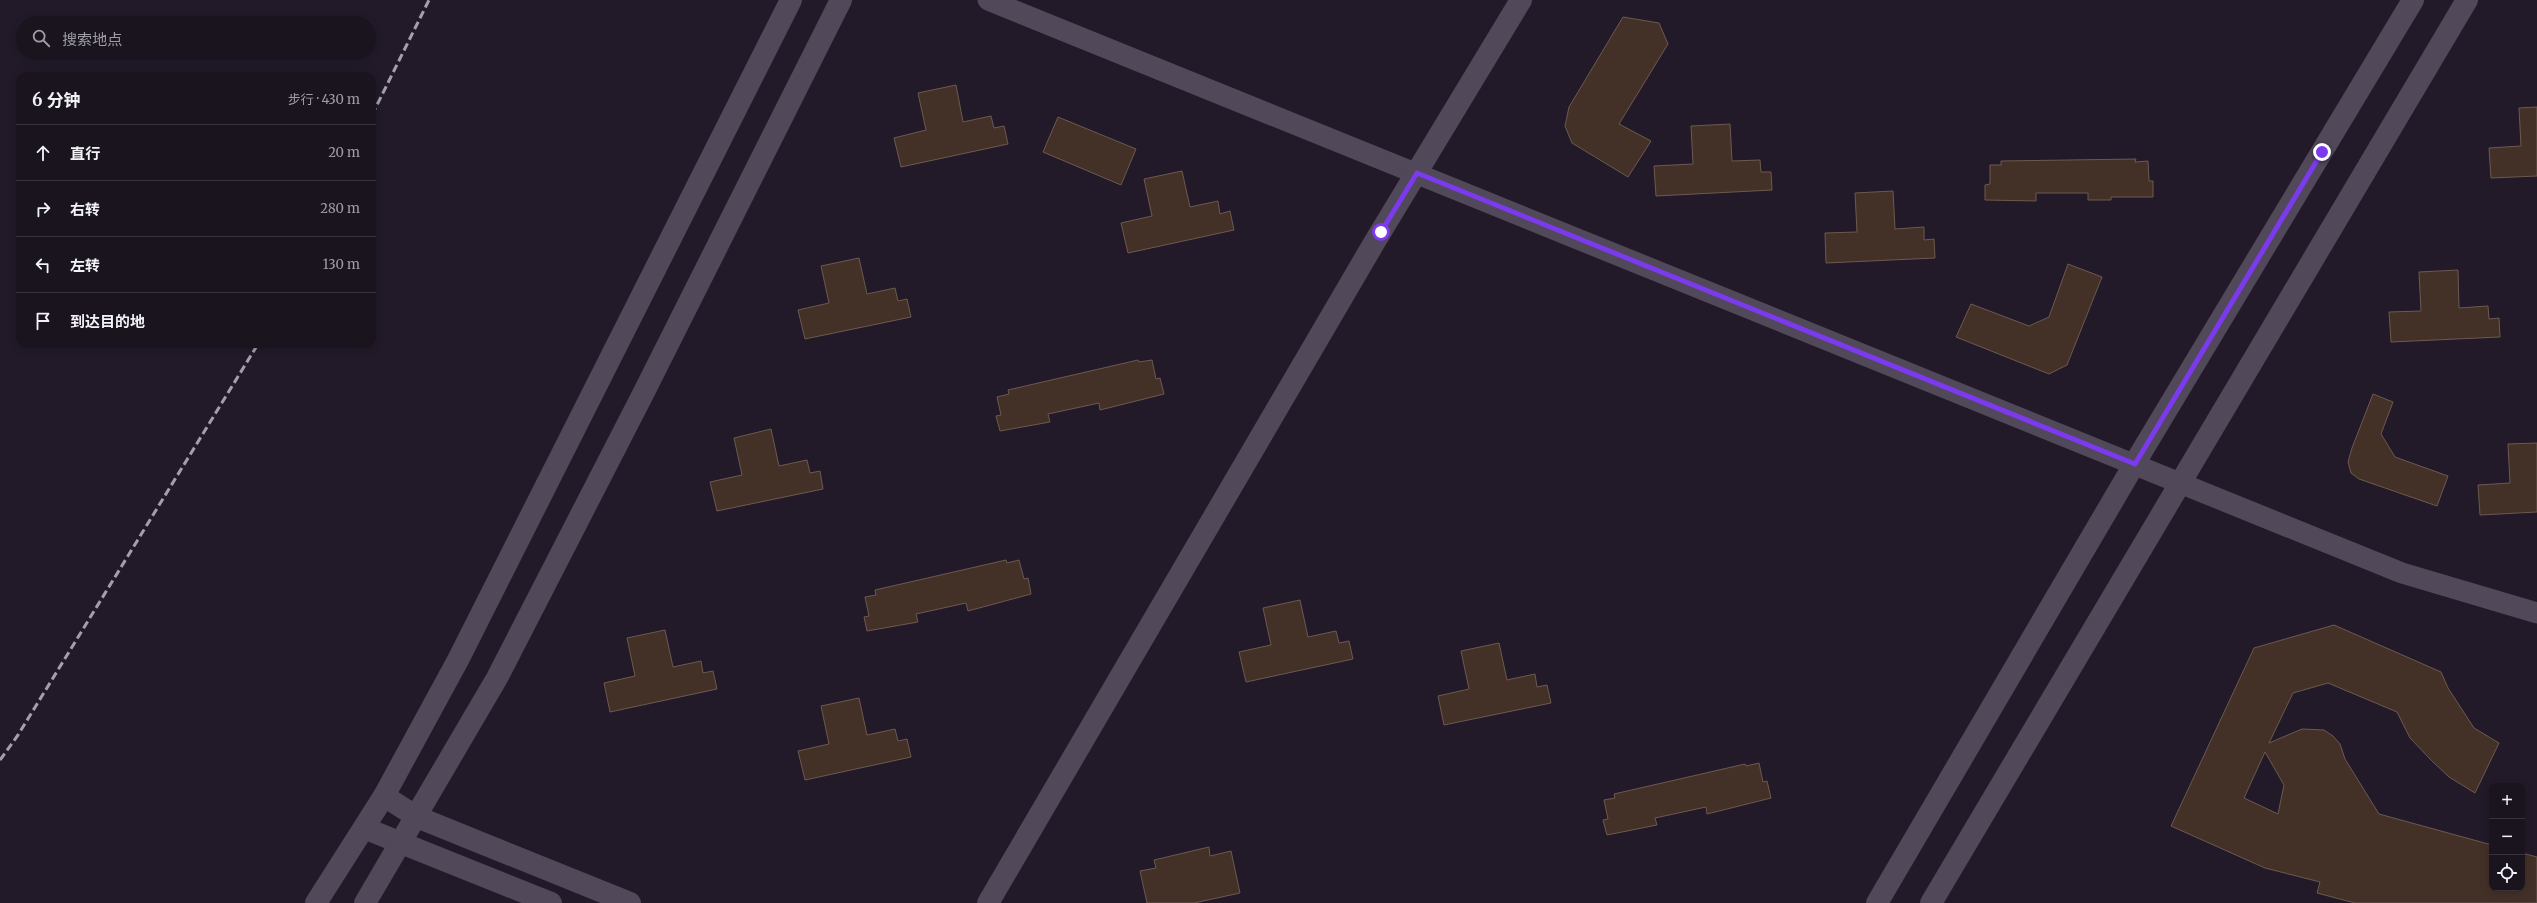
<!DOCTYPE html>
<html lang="zh">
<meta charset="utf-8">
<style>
:root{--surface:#1a141f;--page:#27212c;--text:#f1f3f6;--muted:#9f9ea4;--line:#38333d}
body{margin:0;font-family:Merriweather,"Noto Sans SC",serif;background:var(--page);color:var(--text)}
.controls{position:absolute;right:12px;bottom:12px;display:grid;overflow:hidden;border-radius:8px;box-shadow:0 2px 10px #0003}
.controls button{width:36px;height:36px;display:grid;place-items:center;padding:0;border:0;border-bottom:1px solid var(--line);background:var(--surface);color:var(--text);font:20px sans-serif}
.stop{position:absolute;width:12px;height:12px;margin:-9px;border:3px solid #7c3aed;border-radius:50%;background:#fff}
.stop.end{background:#7c3aed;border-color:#fff;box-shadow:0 1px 4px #0008}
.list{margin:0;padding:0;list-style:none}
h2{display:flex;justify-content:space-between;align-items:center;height:52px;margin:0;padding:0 16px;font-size:17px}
h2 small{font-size:13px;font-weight:400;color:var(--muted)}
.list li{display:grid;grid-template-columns:26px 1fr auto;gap:12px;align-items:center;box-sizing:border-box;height:56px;padding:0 16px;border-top:1px solid var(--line)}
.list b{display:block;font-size:15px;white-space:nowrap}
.list em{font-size:13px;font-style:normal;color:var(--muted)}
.icon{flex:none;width:22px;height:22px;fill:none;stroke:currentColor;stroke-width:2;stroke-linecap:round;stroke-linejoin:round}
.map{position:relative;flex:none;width:2537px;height:903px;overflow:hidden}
.search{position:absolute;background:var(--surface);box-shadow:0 2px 10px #0003;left:16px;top:16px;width:360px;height:44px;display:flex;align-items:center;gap:10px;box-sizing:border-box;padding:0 14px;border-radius:22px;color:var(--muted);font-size:15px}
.panel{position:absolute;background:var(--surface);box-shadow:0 2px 10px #0003;left:16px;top:72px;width:360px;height:276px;border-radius:12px}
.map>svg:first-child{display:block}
.building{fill:#433128;stroke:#6d5950;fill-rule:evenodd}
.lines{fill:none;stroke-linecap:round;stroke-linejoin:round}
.minor{stroke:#51485a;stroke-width:21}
.tertiary{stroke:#51485a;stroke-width:22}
.secondary{stroke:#51485a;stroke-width:22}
.rail{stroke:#a59fac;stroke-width:3;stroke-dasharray:8 4;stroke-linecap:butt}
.route{stroke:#7c3aed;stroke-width:5}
</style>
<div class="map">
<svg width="2537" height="903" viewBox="0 0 2537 903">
<rect width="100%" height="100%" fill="#221a29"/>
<g class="building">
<path d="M1623,17L1659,23L1668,44L1619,124L1651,141L1628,177L1572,143L1565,126L1569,107Z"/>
<path d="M956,85L963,122L991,116L994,128L1004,126L1008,144L901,167L894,138L926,130L918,93Z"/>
<path d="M2537,107V176L2491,178L2489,148L2521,146L2519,108Z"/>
<path d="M1058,117L1136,149L1121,185L1043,152Z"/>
<path d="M1730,124L1732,161L1760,160L1761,172H1771L1772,190L1656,196L1654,166L1693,164L1691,126Z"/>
<path d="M2136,159L2135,162L2148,161L2149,181H2153V197H2111V200H2088V193H2036V201L1985,200V185L1990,184V165H2001V161Z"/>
<path d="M1182,171L1190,207L1218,201L1220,214L1230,211L1234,230L1128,253L1121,223L1152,216L1144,179Z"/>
<path d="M1893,191L1895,229L1924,227V240L1934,239L1935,258L1826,263L1825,233L1857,232L1855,193Z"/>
<path d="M859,258L867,294L895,288L898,301L907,299L911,317L805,339L798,310L829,303L821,266Z"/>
<path d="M2068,264L2102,277L2067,365L2049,374L1956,337L1971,304L2029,326L2049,317Z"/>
<path d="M2458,270L2459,308L2488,306L2489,319L2499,318L2500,337L2391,342L2389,312L2421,311L2419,272Z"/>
<path d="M1138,360L1139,362L1152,360L1156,379L1160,378L1164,394L1100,410L1099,403L1048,414L1050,422L1000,431L996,416L1001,415L997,397L1009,394L1008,390Z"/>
<path d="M2373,394L2393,402L2381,434L2395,457L2448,476L2437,506L2359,479L2351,473L2348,462L2352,448Z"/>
<path d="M771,429L779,466L807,460L810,473L820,471L823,489L717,511L710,482L742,475L734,438Z"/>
<path d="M2537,443V512L2480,515L2478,485L2510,483L2508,444Z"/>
<path d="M1006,560L1007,563L1019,560L1024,579L1028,578L1031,594L968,611L966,603L916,614L918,622L867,631L864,617L869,616L865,597L876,595L875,590Z"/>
<path d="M1300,600L1308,637L1336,631L1339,643L1349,641L1353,659L1246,682L1239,652L1271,645L1263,608Z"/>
<path d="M2334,625L2441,672L2448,688L2474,728L2499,743L2475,793L2449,777L2432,761L2410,738L2397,712L2328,683L2293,693L2269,743L2302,729L2324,730L2333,736L2340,744L2345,759L2379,814L2492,845V888H2522V853L2537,857V903H2355L2317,893L2320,882L2265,868L2171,826L2254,648ZM2265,752L2284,785L2278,814L2244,798Z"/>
<path d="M665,630L673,667L701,661L703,673L713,671L717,689L610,712L604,683L635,676L627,638Z"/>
<path d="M1499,643L1507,680L1535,674L1537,687L1547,685L1551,703L1444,725L1438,696L1469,689L1461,651Z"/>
<path d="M859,698L867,735L895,729L898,741L907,739L911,757L805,780L798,751L829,744L821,706Z"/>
<path d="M1759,763L1763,782L1767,781L1771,798L1707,814L1706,807L1655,818L1657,825L1607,835L1603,820L1608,819L1604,800L1615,798L1614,794L1745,764L1746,766Z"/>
<path d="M1209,847L1210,856L1231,851L1240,893L1194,903H1147L1140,871L1156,868L1154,860Z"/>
</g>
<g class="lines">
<path class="minor" d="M988,0L2402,573L2537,613"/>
<g class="tertiary">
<path d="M384,796L417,817L630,903"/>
<path d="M364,828L551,903"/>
<path d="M988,903L1374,243L1521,0"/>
<path d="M1877,903L2142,451L2413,0"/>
<path d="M1931,903L2467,0"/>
</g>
<g class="secondary">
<path d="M316,903L384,796L458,660L791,0"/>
<path d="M365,903L497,678L643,394L841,0"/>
</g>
<g class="rail">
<path d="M372,115L429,0"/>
<path d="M0,760L18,735L258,344"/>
</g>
</g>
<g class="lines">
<path class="route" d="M1381,232L1417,173L2135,464L2322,152"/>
</g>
</svg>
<div class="controls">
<button>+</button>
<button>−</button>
<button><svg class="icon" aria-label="locate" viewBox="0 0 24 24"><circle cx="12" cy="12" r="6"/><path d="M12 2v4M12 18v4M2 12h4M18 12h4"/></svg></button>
</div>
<div class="stop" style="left:1381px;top:232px"></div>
<div class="stop end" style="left:2322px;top:152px"></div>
<div class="search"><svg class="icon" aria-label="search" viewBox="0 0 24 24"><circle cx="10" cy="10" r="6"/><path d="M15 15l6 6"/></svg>搜索地点</div>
<section class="panel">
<h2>6 分钟<small>步行 · 430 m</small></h2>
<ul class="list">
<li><svg class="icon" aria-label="ahead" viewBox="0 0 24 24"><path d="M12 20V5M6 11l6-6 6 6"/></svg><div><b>直行</b></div><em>20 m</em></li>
<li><svg class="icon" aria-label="right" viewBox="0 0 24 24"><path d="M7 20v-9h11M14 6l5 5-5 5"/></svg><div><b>右转</b></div><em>280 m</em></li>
<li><svg class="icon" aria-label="left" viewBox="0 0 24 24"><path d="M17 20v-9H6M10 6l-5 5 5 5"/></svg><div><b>左转</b></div><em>130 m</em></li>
<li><svg class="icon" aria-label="arrive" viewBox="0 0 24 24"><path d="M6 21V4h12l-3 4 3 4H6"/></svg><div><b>到达目的地</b></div></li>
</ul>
</section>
</div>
